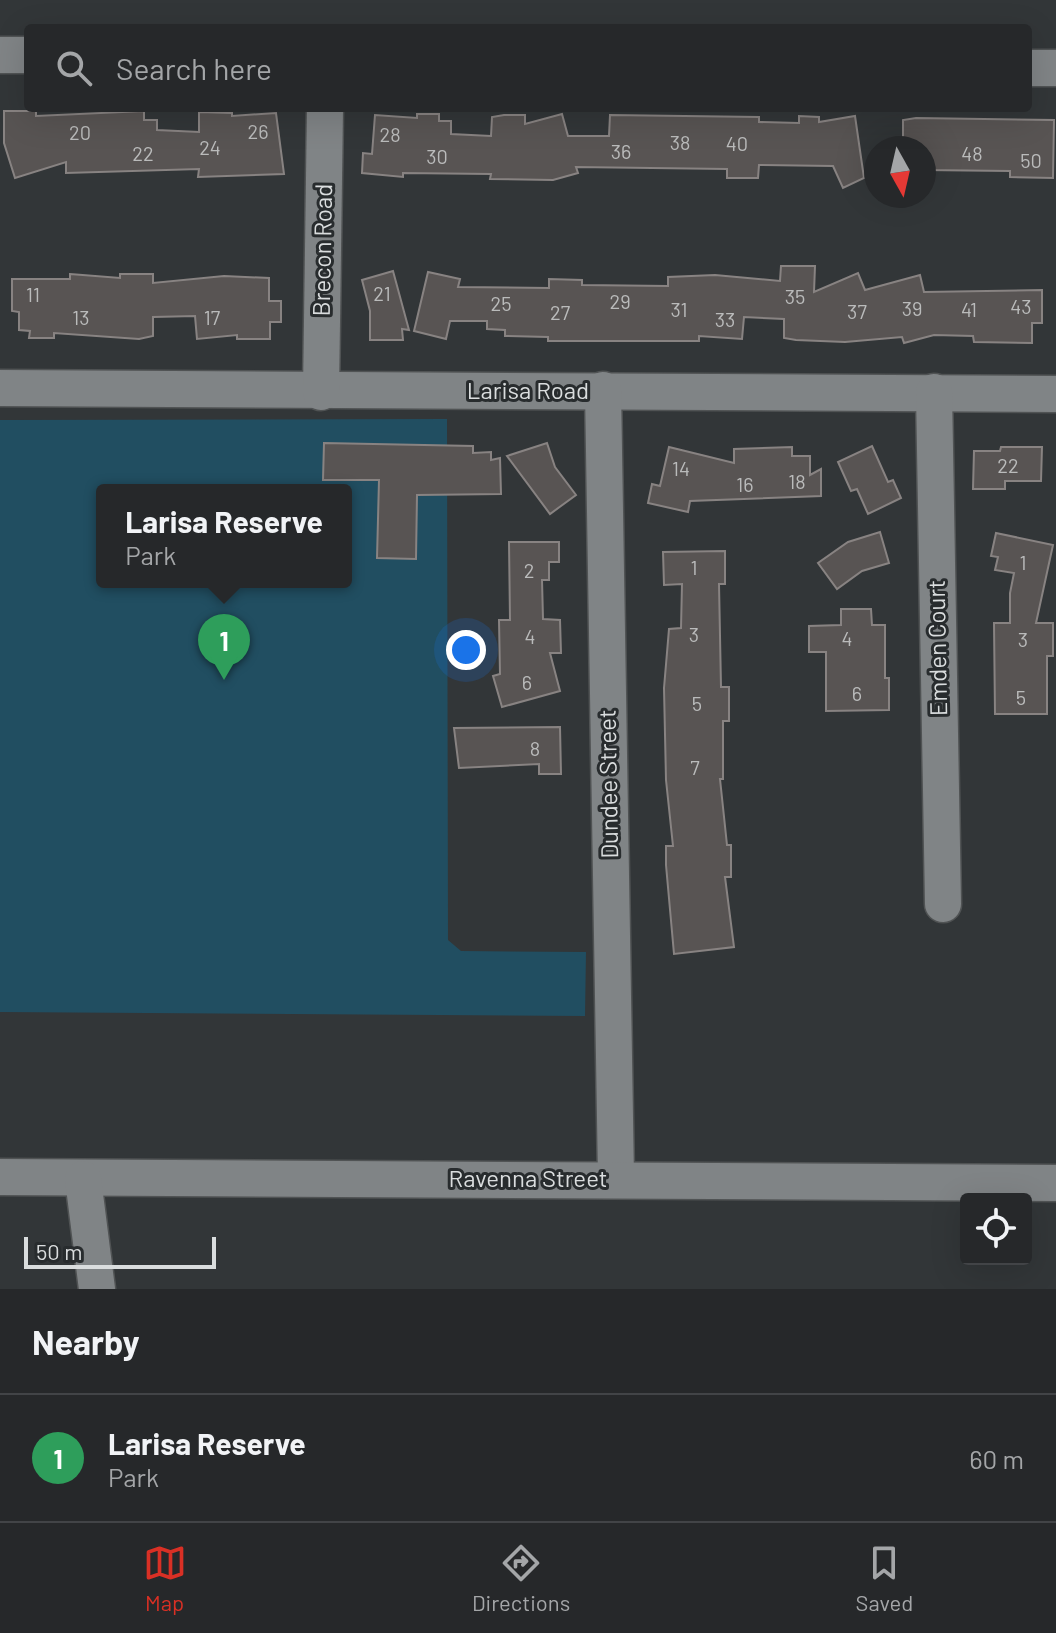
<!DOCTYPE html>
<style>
:root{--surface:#26282a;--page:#323436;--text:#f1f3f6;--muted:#a4a6a8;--line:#424447;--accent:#d93025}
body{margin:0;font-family:Barlow,sans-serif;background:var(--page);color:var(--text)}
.controls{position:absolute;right:24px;bottom:24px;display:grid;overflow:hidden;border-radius:8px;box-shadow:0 8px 32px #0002}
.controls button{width:72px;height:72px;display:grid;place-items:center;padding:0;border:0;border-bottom:2px solid var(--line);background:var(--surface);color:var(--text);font:40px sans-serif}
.compass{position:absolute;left:864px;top:136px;width:72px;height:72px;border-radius:50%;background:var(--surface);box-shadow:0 8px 32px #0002;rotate:172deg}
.scale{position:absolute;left:24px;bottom:20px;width:192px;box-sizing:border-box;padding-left:8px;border:4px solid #daddde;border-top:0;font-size:22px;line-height:28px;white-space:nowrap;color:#daddde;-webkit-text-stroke:6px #282c2e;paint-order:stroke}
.you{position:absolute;left:466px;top:650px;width:28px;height:28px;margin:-20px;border:6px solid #fff;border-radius:50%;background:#1a73e8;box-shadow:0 0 0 12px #1a73e833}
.badge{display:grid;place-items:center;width:52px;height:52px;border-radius:50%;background:var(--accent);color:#fff;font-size:26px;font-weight:700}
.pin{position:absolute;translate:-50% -66px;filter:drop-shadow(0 2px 4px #0008)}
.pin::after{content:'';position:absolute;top:42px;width:28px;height:24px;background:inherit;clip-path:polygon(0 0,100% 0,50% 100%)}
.popup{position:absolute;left:96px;top:484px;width:256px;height:104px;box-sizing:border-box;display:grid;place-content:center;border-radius:8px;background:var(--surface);filter:drop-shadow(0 2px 6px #0005);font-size:26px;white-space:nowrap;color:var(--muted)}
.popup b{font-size:30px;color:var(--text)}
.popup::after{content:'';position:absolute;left:50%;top:100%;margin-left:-16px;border:16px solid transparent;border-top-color:var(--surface)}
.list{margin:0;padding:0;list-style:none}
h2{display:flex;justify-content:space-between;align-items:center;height:104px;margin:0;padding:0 32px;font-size:34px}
h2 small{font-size:26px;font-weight:400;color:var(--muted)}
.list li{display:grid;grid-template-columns:52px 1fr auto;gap:24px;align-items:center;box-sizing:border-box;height:128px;padding:0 32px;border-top:2px solid var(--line)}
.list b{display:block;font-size:30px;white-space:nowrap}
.list p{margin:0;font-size:26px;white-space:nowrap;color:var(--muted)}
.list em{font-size:26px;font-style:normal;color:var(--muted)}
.icon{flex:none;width:44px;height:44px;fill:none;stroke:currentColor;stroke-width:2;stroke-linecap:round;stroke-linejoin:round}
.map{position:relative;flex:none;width:1056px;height:1289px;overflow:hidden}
.search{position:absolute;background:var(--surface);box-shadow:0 8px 32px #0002;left:24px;right:24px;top:24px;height:88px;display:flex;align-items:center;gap:20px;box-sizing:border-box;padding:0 28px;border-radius:8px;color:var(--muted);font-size:30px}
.sheet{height:232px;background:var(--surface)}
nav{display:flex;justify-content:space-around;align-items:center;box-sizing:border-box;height:112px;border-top:2px solid var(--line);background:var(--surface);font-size:22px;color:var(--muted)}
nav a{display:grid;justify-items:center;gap:4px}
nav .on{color:var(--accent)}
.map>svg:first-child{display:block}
.green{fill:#214e61;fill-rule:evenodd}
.building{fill:#585453;stroke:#888382;stroke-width:2}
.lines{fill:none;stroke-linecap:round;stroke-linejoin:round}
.minor-casing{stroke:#505354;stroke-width:39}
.minor{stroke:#808486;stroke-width:36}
.labels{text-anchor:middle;stroke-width:6;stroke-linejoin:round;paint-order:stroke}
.number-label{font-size:20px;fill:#babbbb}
.street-label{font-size:24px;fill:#daddde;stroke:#282c2e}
</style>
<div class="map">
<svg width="1056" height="1289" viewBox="0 0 1056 1289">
<rect width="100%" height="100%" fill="#323638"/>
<path class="green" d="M447,419L448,940L461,951L586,952L585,1016L0,1012V420ZM102,490H346V582H102Z"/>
<g class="building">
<path d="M4,111H36V116L144,111V120H157V130L199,132V112L232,113V116L276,113L284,174L198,177L199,169L66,173V162L15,178L4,143Z"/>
<path d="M417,114H439V121H451V134L491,136L492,117L504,115H525V124L562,114L568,136H609L610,115L759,117V122L799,123V116L819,117V122L855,116L864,178L843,188L833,166L759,165L758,178H727V169L576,167L578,173L553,180L490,179L491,174L403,173V177L362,173L363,153L372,154L375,115L417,118Z"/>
<path d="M916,118L1054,120L1053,178L1010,177V171L924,170V148H903V120Z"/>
<path d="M781,266H815L814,292L858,273L865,290L920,275L924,292L1042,290V323H1032V343L974,342L973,336L934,335L904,343L902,337L845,342L796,340L784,338V319L744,317L742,339L699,336V341H548V337L505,336V330L487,329V321H450L446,339L414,331L428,272L460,279L458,287L549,288V279L582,280V285L668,286V277L715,275L780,281Z"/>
<path d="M393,271L409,330L402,329L403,340H370V311L362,280Z"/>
<path d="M70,274L120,278V274H153V283L224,276L269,278V301H281V322H270V339H237V335L197,339L195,316L153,317V336L139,339L54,333V338H29L30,331L19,330V312L12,311V279H70Z"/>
<path d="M324,443L473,446V453L491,452V460L500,458L501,494L417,495L416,559L377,558L379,480H323Z"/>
<path d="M547,443L555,467L576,495L550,514L507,456Z"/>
<path d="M872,446L888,482L893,480L901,498L868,514L857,489L851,491L838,462Z"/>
<path d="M669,447L734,463V449L792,447V456H810V475L821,469V496L690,501L688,512L648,503L652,484L660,486Z"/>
<path d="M1001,447H1042L1041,481H1005V489H973L974,451H1000Z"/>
<path d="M880,532L889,563L862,571L837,589L818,563L848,542Z"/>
<path d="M996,533L1053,545L1036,623H1053V656H1047V714H995L994,623H1010V593L1014,573L995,570L998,557L991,556Z"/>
<path d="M509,542H559V562H549V580H542L543,619L560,620L561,653H550L560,691L502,707L493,676L500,674L499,620H510Z"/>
<path d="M725,551V584H719L721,687H729V721H723V779H720L727,845H731V877H725L734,947L674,954L666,865V846H673L666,780L664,688L669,629L681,628L682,584L664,585L663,552Z"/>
<path d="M841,609H871L872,625H885V678H889V710L826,711V652H809V626L841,625Z"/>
<path d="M560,727L561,774H539V764L459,768L454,728Z"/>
</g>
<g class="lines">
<defs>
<g id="minor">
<path d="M0,55H28"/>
<path d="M1028,68H1056"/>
<path d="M0,388L1056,394"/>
<path d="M603,390L616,1178"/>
<path d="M321,392L325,108"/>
<path d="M934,392L943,904"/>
<path d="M0,1177L1056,1183"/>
<path d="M83,1179L97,1289"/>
</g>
</defs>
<use href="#minor" class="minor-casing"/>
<use href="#minor" class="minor"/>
</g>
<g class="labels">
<g class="number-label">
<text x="258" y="139">26</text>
<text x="80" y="140">20</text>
<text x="390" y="142">28</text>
<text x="680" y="150">38</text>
<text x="737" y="151">40</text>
<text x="210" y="155">24</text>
<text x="621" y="159">36</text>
<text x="143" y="161">22</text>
<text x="972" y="161">48</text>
<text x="437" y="164">30</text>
<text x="1031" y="168">50</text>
<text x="382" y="301">21</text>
<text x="33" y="302">11</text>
<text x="795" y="304">35</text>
<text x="620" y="309">29</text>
<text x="501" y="311">25</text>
<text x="1021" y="314">43</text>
<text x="912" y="316">39</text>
<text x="679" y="317">31</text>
<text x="969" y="317">41</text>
<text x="857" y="319">37</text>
<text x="560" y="320">27</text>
<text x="81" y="325">13</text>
<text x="212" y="325">17</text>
<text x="725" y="327">33</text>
<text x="1008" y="473">22</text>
<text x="681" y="476">14</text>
<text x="797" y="489">18</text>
<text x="745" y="492">16</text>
<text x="1023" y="570">1</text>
<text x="694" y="575">1</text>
<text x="529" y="578">2</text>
<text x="694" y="642">3</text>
<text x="530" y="644">4</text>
<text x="847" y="646">4</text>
<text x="1023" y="647">3</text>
<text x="527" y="690">6</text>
<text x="857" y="701">6</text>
<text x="1021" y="705">5</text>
<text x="697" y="711">5</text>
<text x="535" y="756">8</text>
<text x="695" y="775">7</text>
</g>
<g class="street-label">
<text transform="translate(323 250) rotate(-89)" y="8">Brecon Road</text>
<text x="528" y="399">Larisa Road</text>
<text transform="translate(938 648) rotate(-91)" y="8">Emden Court</text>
<text transform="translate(609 784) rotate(-91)" y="8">Dundee Street</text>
<text x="528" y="1187">Ravenna Street</text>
</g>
</g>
</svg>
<div class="controls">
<button><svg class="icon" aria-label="locate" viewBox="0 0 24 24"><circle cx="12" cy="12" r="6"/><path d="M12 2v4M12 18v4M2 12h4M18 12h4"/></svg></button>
</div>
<svg class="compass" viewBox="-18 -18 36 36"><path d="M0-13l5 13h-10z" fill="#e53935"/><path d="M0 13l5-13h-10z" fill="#a4a6a8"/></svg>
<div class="scale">50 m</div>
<div class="you"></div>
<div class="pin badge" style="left:224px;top:680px;background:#2e9e5b">1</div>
<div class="popup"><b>Larisa Reserve</b>Park</div>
<div class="search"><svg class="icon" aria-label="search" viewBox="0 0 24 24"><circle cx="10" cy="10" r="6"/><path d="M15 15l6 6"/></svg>Search here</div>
</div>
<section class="sheet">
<h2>Nearby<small></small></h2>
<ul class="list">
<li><span class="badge" style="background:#2e9e5b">1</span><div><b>Larisa Reserve</b><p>Park</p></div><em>60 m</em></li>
</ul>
</section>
<nav>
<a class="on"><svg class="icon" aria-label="map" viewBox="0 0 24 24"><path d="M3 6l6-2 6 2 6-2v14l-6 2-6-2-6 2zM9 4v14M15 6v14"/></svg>Map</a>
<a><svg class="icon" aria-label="directions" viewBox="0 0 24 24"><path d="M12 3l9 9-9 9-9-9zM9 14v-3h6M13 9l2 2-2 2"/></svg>Directions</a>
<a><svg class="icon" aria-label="saved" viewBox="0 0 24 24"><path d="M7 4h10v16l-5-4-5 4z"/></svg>Saved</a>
</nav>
